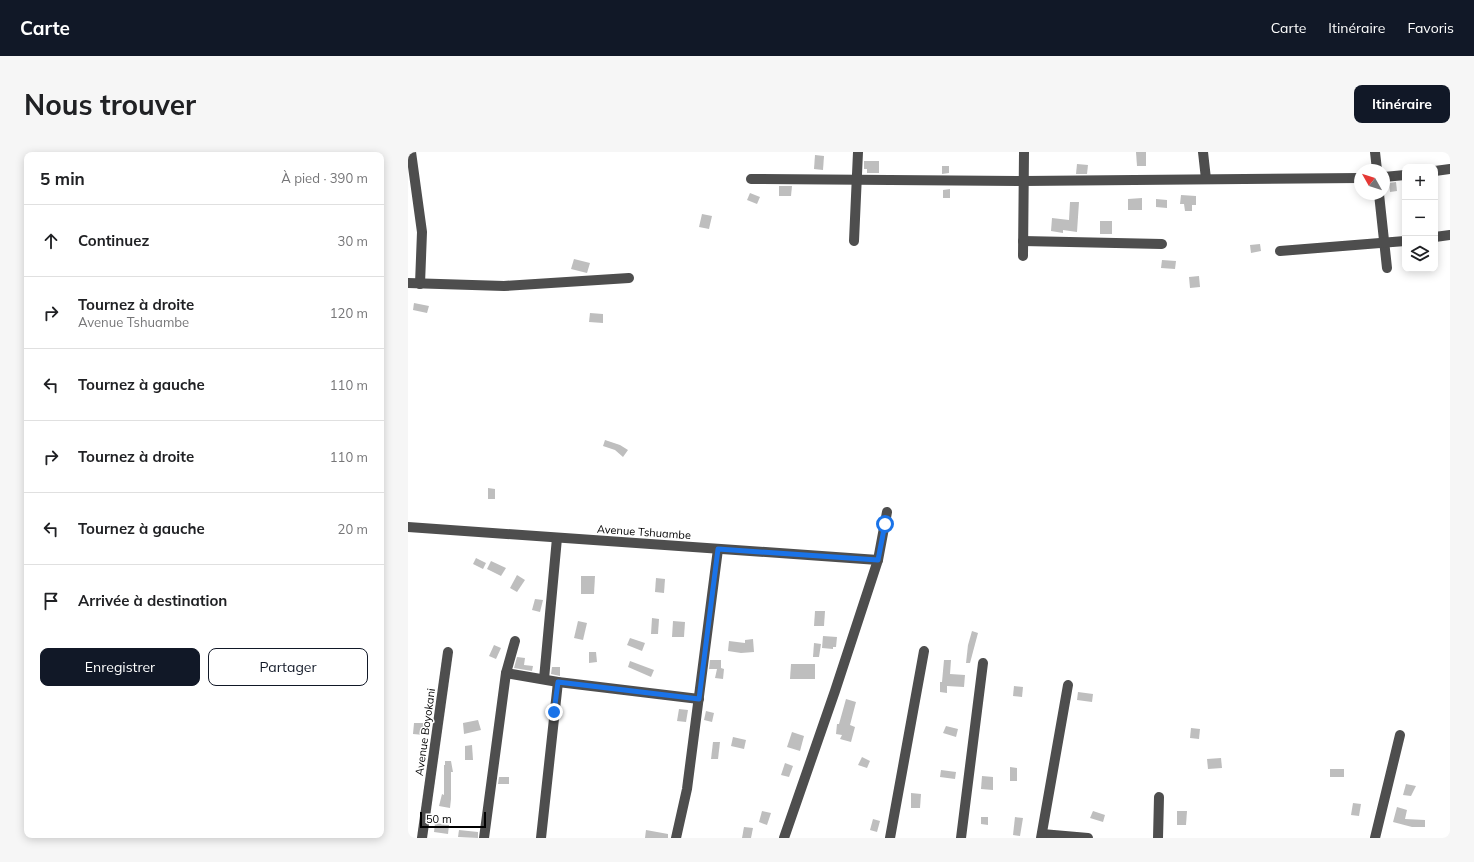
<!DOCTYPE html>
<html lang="fr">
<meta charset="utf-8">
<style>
:root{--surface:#fff;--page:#f6f6f6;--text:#202124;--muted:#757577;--line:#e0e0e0;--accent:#111827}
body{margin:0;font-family:Mulish,sans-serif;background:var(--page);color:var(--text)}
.controls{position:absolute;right:12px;top:12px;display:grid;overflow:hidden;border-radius:8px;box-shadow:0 2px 10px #0003}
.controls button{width:36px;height:36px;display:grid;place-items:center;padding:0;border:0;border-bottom:1px solid var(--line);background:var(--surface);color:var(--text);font:20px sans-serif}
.compass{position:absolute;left:946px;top:12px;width:36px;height:36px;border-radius:50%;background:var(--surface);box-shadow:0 2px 10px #0003;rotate:309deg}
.scale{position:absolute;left:12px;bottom:10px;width:66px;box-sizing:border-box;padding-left:4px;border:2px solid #000;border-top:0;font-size:11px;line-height:14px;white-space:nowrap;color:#000;-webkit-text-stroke:3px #fff;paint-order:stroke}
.stop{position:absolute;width:12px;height:12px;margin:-9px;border:3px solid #1a73e8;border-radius:50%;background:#fff}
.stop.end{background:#1a73e8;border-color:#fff;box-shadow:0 1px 4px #0008}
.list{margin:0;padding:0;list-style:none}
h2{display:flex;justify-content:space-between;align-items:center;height:52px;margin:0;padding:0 16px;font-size:17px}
h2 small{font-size:13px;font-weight:400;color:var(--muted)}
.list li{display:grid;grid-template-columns:26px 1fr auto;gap:12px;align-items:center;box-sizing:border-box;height:72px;padding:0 16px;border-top:1px solid var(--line)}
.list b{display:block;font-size:15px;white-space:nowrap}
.list p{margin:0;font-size:13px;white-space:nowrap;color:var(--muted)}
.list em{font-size:13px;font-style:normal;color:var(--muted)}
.actions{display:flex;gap:8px;padding:12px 16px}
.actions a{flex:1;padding:9px 0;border:1px solid var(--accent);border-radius:8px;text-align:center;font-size:14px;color:var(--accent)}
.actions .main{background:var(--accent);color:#fff}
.icon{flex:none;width:22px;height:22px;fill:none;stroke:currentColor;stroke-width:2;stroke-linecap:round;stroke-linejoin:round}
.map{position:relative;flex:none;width:1042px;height:686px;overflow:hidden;border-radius:8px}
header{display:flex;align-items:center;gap:24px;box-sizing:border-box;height:56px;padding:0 20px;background:var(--accent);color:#fff}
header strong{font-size:19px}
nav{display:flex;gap:22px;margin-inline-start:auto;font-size:14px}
.intro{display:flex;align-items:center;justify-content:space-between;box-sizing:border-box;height:96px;padding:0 24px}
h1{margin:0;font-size:28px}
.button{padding:10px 18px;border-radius:8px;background:var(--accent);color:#fff;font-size:14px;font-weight:700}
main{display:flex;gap:24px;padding:0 24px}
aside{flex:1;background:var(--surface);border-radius:8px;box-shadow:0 2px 10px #0003}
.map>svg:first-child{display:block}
.building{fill:#bebebe}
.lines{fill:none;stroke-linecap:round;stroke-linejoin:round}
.minor{stroke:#4e4e4e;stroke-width:10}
.route{stroke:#1a73e8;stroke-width:5}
.labels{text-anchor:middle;stroke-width:3;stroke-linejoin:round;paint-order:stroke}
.street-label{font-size:11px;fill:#000;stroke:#fff}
</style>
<header>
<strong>Carte</strong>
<nav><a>Carte</a><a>Itinéraire</a><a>Favoris</a></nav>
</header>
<div class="intro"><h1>Nous trouver</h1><a class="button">Itinéraire</a></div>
<main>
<aside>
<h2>5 min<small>À pied · 390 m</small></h2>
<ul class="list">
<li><svg class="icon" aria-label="ahead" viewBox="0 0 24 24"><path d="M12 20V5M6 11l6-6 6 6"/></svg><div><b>Continuez</b></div><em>30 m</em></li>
<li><svg class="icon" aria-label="right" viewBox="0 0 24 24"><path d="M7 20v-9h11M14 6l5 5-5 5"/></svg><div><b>Tournez à droite</b><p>Avenue Tshuambe</p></div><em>120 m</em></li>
<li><svg class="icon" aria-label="left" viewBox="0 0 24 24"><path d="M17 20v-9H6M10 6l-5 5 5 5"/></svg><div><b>Tournez à gauche</b></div><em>110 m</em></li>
<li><svg class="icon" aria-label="right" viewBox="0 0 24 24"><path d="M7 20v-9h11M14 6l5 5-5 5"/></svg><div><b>Tournez à droite</b></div><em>110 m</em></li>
<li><svg class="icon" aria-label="left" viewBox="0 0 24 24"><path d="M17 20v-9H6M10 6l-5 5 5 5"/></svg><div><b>Tournez à gauche</b></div><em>20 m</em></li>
<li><svg class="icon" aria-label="arrive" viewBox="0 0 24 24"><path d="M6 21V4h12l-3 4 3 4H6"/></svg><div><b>Arrivée à destination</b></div></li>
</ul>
<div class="actions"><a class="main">Enregistrer</a><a>Partager</a></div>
</aside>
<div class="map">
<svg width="1042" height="686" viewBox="0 0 1042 686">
<rect width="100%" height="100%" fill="#fff"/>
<g class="building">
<path d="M728,0H738V14H729Z"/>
<path d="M407,3L416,4L415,18L406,17Z"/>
<path d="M456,9H471V21H459V17H456Z"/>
<path d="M669,12L680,13L679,22H668Z"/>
<path d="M534,14H541V21L534,22Z"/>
<path d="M988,30L989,39L982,40L981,31Z"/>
<path d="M371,34H384L383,44H371Z"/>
<path d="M542,37V46H535V38Z"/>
<path d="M342,41L352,45L349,52L339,48Z"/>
<path d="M773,43L788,44V53H784V59H777L776,52H772Z"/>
<path d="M734,46V58H720V47Z"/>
<path d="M748,47L759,48V56L748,55Z"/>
<path d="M662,50H671L669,80L655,78V81L643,79L644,66L661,68Z"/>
<path d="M294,62L304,64L301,77L291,75Z"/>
<rect x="692" y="69" width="12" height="13"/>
<path d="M852,92L853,99L843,101L842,93Z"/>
<path d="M166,107L182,111L179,121L163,117Z"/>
<path d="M754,108L768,109L767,117L753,116Z"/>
<path d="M791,124L792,135L782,136L781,125Z"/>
<path d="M6,151L21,154L19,161L5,158Z"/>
<path d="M182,161L195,162V171L181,170Z"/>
<path d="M197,288L212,293L220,298L215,305L207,298L195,294Z"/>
<path d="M80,336L87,337V347H80Z"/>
<path d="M68,406L78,411L75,417L65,412Z"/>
<path d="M83,409L98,416L93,424L79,417Z"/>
<path d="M109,423L117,428L109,440L102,436Z"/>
<path d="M173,424H187L186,442H173Z"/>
<path d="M248,426L257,427L256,441L247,440Z"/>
<path d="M127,447L135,448L132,460L124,458Z"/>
<path d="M407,459H417L416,474H406Z"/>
<path d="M244,466L251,467L250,482H243Z"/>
<path d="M170,469L179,471L175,488L166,486Z"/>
<path d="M265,469L277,470L276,485H264Z"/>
<path d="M564,479L570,481L562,511H558L560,493Z"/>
<path d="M415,484L429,485L428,495H425V497L414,496Z"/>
<path d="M222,486L237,491L234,499L219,493Z"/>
<path d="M345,487L346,500L333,501L320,499L321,489L337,491V488Z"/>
<path d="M406,491L413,492L411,505H405Z"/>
<path d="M86,493L93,496L88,507L81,504Z"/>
<path d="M181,500H188L189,510L181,511Z"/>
<path d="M109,505L117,506L116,513L125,514L124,519L106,516Z"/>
<path d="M302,508H313V516L316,517L315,527L307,526L309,517H301Z"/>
<path d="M536,508H543L542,522L557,523L556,535L539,534V541L532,540V530H534Z"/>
<path d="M222,509L246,518L243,525L220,515Z"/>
<path d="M383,512H407V527H382Z"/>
<path d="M144,515H152V524L143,522Z"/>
<path d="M606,534L615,535L614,545L605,544Z"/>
<path d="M670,540L685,542L684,550L669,548Z"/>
<path d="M438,547L448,550L442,573L447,575L443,590L432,587L434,583L428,582L429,572H431Z"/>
<path d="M271,557L280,558L278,570L269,569Z"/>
<path d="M298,559L306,561L304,570L296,568Z"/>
<path d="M70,568L73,578L56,582L55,571Z"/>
<path d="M6,571H17L16,583L5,582Z"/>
<path d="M538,574L550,577L548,585L535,581Z"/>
<path d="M783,576L792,577L791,587L782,586Z"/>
<path d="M384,580L396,584L392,599L379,595Z"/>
<path d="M325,585L338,588L336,597L323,594Z"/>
<path d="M305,590H312L310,607H303Z"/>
<path d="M64,593L65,608H57V594Z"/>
<path d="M454,605L462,609L459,616L450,613Z"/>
<path d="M813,606L814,616L800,617L799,607Z"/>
<path d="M37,609H43L45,620H43V647L42,656L31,654L34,642L36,643V613H37Z"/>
<path d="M377,611L385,614L381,625L373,623Z"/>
<path d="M602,615L609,616V629H602Z"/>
<rect x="922" y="617" width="14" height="8"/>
<path d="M533,618L548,620L547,627L532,625Z"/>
<path d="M574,624L585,625V638L573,637Z"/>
<path d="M91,625H101V632H90Z"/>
<path d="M998,632L1008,634L1003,644L995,643Z"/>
<path d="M503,641L513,642L512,656H503Z"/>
<path d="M945,651L953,652L951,664L943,663Z"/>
<path d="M989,655L999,658L997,667L1017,668V675H1004L985,670Z"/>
<path d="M354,659L363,661L359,673L351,670Z"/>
<path d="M685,659L697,663L695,670L682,666Z"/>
<path d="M769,659H779L778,673H769Z"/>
<path d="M573,665H580V673L573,672Z"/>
<path d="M607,665L615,666L612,684L605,683Z"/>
<path d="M465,667L472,669L469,680L462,678Z"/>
<path d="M27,671L41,673L40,682L26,680Z"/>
<path d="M336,675L345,676L343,686H334Z"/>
<path d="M51,678L70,680V686L50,685Z"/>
<path d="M238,678L260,682V686H237Z"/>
</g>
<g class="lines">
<g class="minor">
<path d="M3,0L14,80L12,132"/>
<path d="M795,0L798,27"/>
<path d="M967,0L969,18"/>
<path d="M1027,19L1042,17"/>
<path d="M976,25L997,23"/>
<path d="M343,27L616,29L952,26"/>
<path d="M971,42L979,116"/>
<path d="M1027,85L1042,83"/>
<path d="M446,89L450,0"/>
<path d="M615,89L754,92"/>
<path d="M872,99L997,89"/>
<path d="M615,104L616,0"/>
<path d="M0,131L96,134L221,126"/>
<path d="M0,375L470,408"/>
<path d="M98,521L150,530L291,547"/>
<path d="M136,527L149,386"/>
<path d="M634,682L680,686"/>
<path d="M14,686L40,500"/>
<path d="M76,686L98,521L107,489"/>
<path d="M133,686L150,530"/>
<path d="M268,686L279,637L310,397"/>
<path d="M376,686L427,539L470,408L479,360"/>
<path d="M482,686L516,499"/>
<path d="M553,686L575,511"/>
<path d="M633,686L660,533"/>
<path d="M750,686L751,645"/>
<path d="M967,686L992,583"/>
</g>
</g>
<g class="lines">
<path class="route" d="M146,560L150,530L291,547L310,397L470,408L477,372"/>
</g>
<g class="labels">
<g class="street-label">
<text transform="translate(236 380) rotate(4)" y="4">Avenue Tshuambe</text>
<text transform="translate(17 580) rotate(-82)" y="4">Avenue Boyokani</text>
</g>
</g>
</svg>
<div class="controls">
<button>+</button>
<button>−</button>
<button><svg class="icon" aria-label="layers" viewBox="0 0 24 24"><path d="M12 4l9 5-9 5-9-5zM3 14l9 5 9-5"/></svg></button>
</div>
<svg class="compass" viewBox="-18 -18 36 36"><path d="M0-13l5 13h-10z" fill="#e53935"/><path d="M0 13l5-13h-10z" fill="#757577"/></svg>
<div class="scale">50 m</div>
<div class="stop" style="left:477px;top:372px"></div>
<div class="stop end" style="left:146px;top:560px"></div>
</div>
</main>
